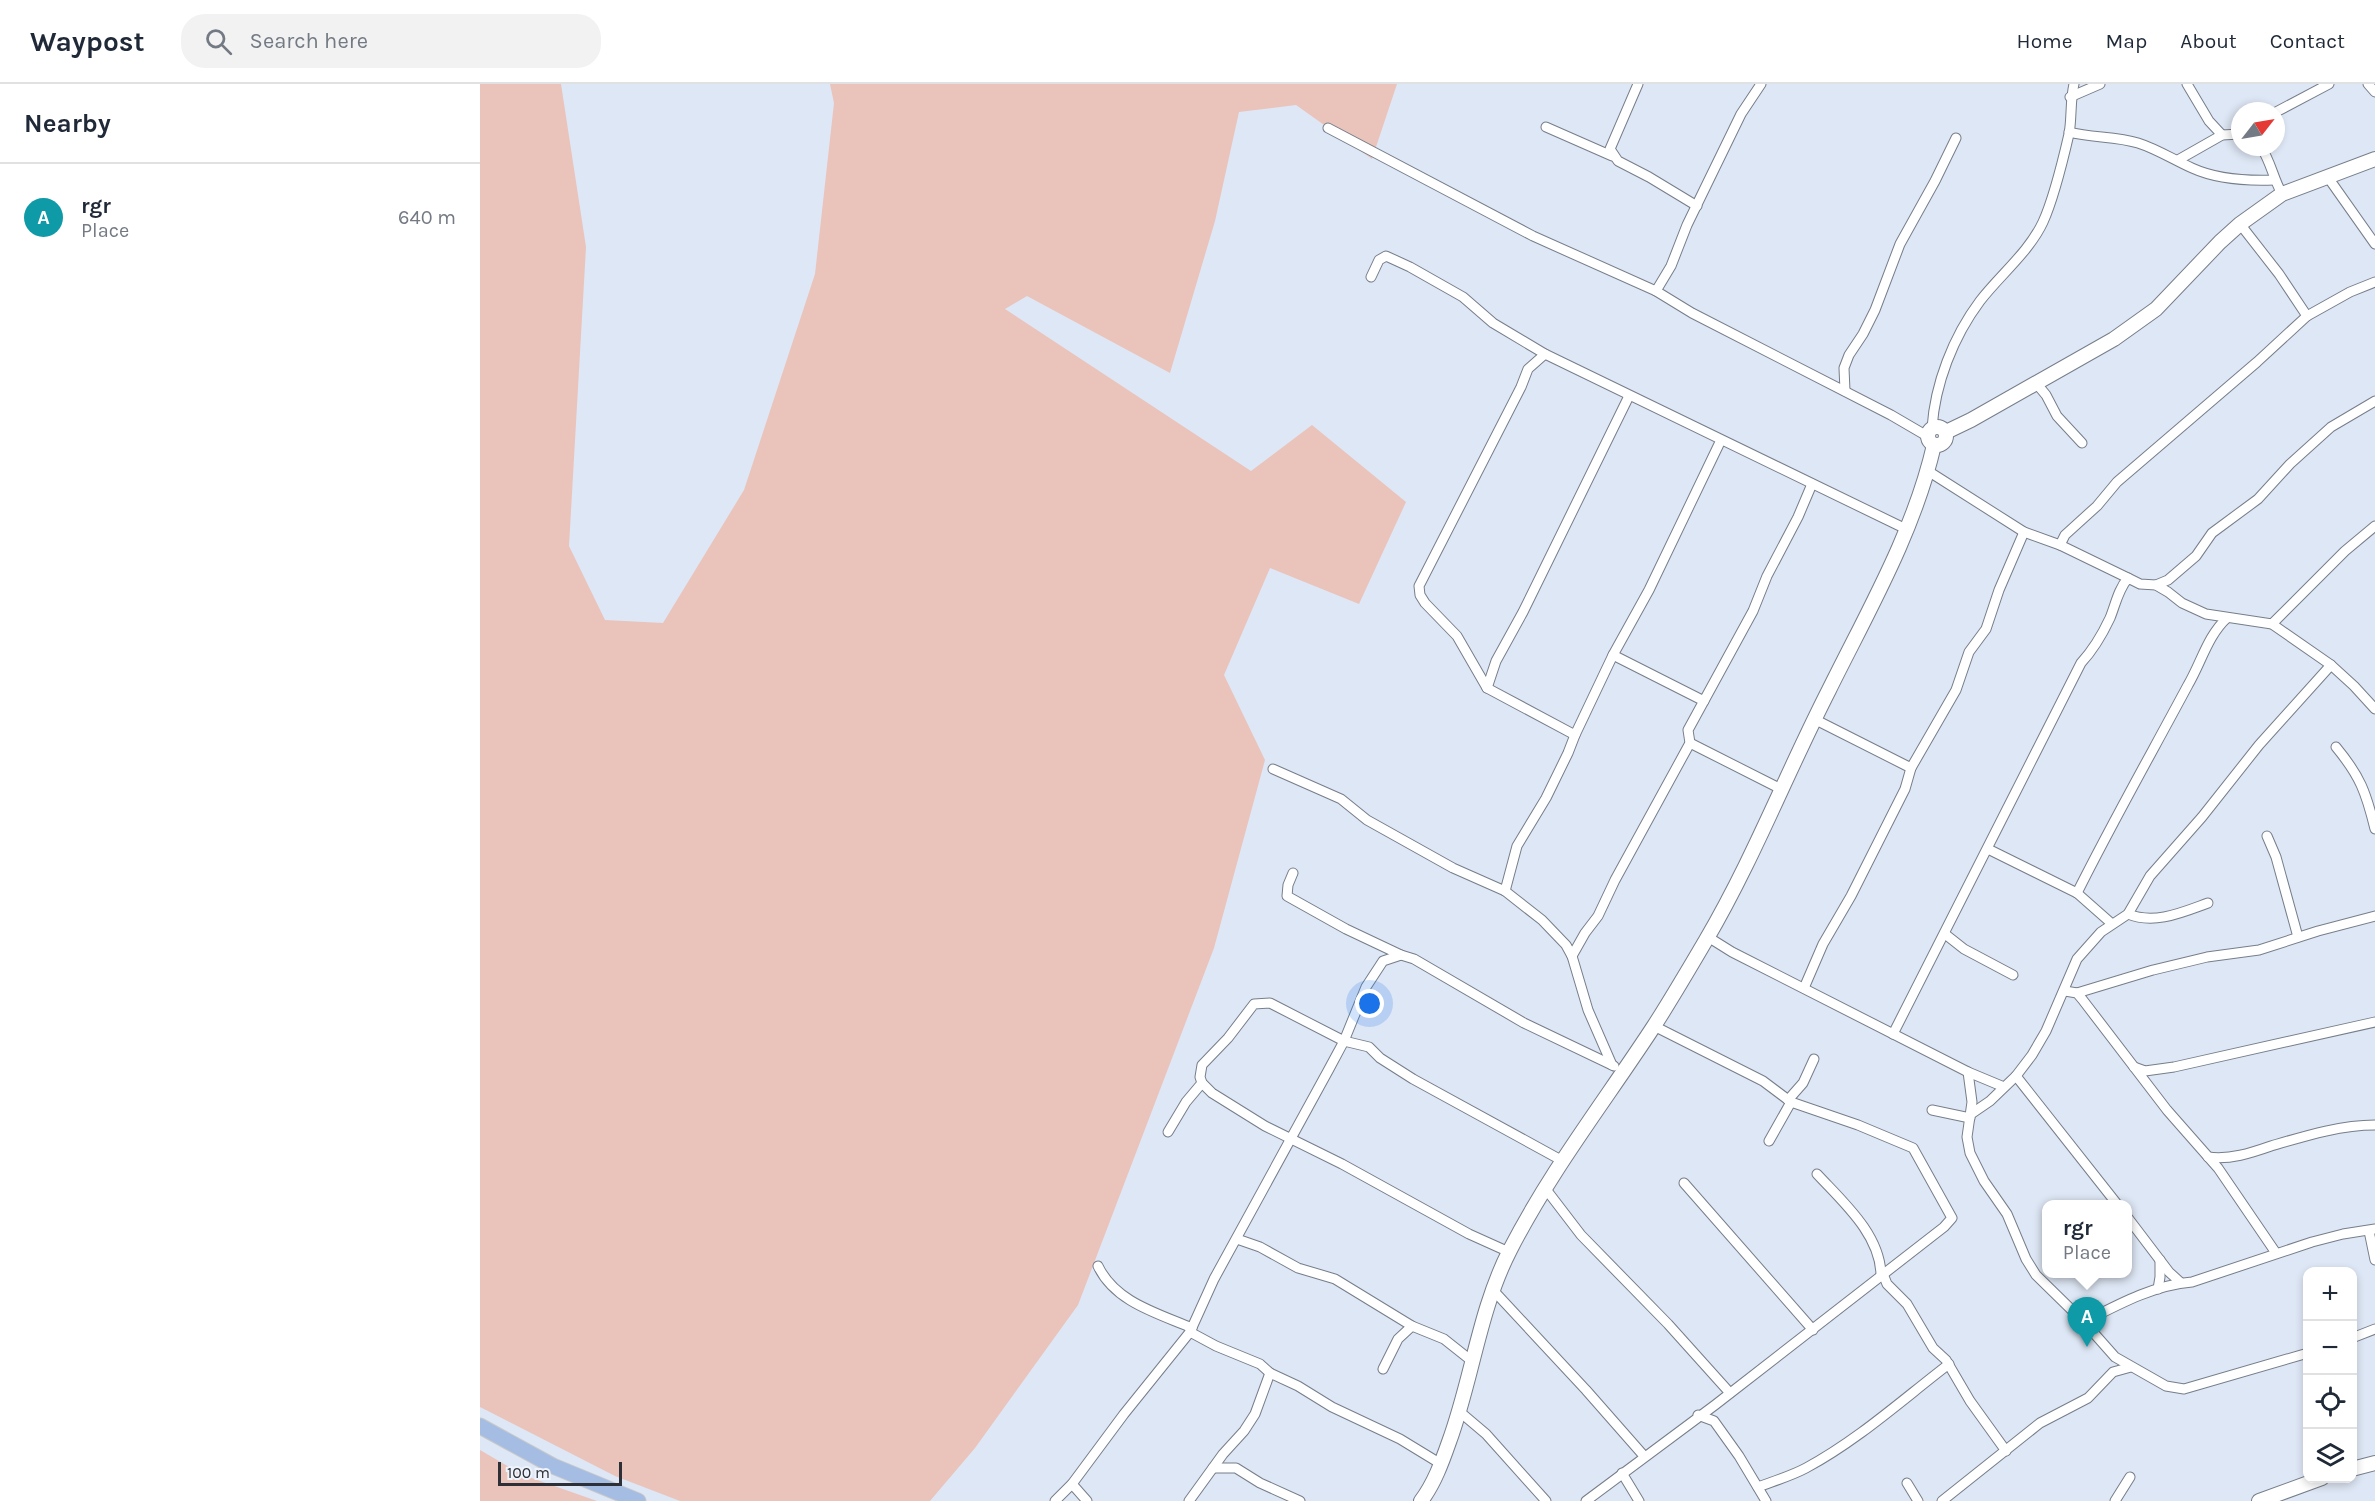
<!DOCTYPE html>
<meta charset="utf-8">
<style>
:root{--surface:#fff;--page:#f2f2f3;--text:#1f2937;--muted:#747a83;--line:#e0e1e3;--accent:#b72a17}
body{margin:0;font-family:Karla,sans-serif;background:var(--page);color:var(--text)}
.controls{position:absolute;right:18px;bottom:18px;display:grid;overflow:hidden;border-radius:12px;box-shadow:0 3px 9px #0003}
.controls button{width:54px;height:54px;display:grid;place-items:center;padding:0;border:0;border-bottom:2px solid var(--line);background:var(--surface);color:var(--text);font:30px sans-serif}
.compass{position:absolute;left:1751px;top:18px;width:54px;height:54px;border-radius:50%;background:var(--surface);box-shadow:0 3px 9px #0003;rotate:59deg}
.scale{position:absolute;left:18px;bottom:15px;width:124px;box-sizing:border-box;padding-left:6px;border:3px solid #2d3036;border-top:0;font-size:16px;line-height:21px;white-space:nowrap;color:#2d3036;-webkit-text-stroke:4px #eff4fc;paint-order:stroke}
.you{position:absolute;left:890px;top:920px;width:21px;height:21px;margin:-15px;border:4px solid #fff;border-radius:50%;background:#1a73e8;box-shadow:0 0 0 9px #1a73e833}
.badge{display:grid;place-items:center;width:39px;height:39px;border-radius:50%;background:var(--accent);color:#fff;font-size:20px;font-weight:700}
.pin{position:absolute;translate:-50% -50px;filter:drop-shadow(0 2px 3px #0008)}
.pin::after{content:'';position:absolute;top:32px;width:21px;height:18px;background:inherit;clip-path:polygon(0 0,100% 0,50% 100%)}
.popup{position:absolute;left:1562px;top:1116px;width:90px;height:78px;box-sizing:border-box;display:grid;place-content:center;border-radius:12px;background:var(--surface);filter:drop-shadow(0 2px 4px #0005);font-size:20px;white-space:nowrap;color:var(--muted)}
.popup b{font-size:22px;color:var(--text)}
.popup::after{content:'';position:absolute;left:50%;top:100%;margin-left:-12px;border:12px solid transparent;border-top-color:var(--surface)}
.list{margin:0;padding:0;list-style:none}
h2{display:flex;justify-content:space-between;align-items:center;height:78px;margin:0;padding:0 24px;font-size:26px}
h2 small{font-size:20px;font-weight:400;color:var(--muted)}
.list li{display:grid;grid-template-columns:39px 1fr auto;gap:18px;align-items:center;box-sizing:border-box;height:108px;padding:0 24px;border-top:2px solid var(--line)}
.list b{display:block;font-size:22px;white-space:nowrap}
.list p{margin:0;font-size:20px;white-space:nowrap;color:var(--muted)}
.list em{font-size:20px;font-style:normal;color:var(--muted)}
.icon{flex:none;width:33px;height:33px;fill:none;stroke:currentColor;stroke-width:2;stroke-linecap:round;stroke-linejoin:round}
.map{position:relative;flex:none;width:1895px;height:1417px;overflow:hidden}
header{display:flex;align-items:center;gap:36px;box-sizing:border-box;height:84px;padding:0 30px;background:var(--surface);border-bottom:2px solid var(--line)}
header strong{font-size:28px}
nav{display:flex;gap:33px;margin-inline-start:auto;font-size:21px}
.search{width:420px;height:54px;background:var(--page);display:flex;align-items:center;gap:15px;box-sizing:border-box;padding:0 21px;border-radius:24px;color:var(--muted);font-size:22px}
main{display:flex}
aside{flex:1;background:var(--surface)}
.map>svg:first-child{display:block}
.green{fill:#eac3bb}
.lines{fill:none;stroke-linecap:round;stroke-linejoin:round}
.street-casing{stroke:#767e8a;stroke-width:11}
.secondary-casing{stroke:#767e8a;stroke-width:16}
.primary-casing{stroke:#c8c9cb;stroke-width:17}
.street{stroke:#fff;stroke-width:9}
.secondary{stroke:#fff;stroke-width:14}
.primary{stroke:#a6bde3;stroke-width:15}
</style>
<header>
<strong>Waypost</strong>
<div class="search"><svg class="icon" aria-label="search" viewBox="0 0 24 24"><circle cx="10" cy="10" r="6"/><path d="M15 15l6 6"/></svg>Search here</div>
<nav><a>Home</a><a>Map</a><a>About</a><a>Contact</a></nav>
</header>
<main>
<aside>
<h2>Nearby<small></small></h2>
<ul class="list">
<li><span class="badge" style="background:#0f9aa8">A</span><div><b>rgr</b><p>Place</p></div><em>640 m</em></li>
</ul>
</aside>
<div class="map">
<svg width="1895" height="1417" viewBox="0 0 1895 1417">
<rect width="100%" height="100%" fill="#dee7f5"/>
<g class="green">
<path d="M0,0H81L106,163L89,462L125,536L183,539L264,406L335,190L354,19L350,0H917L892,75L816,21L759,28L735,137L690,289L547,212L525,225L771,387L832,341L926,418L879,520L790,484L744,591L785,676L734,864L598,1221L495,1364L450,1417H200L135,1392L0,1323Z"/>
<path d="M0,1366L43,1391L117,1417H0Z"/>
</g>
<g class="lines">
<defs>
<g id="street">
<path d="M1158,0L1130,65L1138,77L1169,93L1217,122"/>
<path d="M1281,0L1261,30L1207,141L1191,182L1176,207L1212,229L1411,331L1447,352"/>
<path d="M1707,0L1729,37L1742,51"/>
<path d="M1888,0L1895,8"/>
<path d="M1590,13L1620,0"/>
<path d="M1796,28L1849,0"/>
<path d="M1066,43L1132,72"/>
<path d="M848,44L1053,152L1176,207"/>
<path d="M1589,48C1612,54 1636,52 1658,59C1677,65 1694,76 1712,84C1736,95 1768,97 1794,96"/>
<path d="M1781,63C1791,78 1793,94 1802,110"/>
<path d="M1698,76L1742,51L1760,50"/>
<path d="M1847,92L1895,160"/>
<path d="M1760,140L1799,190L1827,232"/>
<path d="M891,193L899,176L906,172L930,183L983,213L1013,239L1065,270"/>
<path d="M1556,299L1566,311L1577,332L1602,359"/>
<path d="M1365,307L1364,284L1369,271L1383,250L1395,226L1420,160L1455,97L1476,54"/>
<path d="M1452,344C1455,300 1473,253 1500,217C1520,191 1549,168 1563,138C1574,114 1583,76 1589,50C1592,34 1590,17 1594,0"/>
<path d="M1448,387L1544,448L1580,461L1585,451L1617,422L1637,398L1777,278L1827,232L1870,208L1895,198"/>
<path d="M1580,461L1648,494"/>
<path d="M1676,501L1688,496L1716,472L1732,449L1778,415L1810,380L1851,343L1895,317"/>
<path d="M1792,540L1865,467L1895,442"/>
<path d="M1133,571L1224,617"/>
<path d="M1007,604L1016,577L1043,528L1149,312"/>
<path d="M1334,635L1431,684"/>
<path d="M1095,651L1007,604L977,552L945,519L940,511L939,502L1041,303L1048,285L1065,270L1426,445"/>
<path d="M1210,659L1301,705"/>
<path d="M1856,663C1880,692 1886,708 1895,745"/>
<path d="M793,685L861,715L887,736L973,784L1025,807L1062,836L1086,861L1092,872L1108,926L1132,981"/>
<path d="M1787,752L1796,773L1818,853"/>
<path d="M1508,765L1597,809L1631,839"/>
<path d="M813,789L808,801L807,812L866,845L921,871L934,875L1044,939L1134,982"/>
<path d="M1025,807L1037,762L1066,714L1088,669L1095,651L1133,571L1169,506L1241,356"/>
<path d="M1597,809C1632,739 1671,670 1708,601C1721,579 1728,551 1747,534"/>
<path d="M1648,830C1675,841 1703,828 1728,819"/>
<path d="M1465,850L1484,865L1533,891"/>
<path d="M1228,853L1252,868L1488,988L1524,1003"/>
<path d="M1092,872L1105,849L1118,832L1135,796L1210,659L1208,646L1273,527L1287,492L1318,433L1332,400"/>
<path d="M1324,904L1343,860L1371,812L1425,705L1431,684L1476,606L1489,568L1506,545L1519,506L1544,448"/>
<path d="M1585,907L1597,909L1602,915L1687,1026L1738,1084L1796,1169"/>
<path d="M1597,909L1673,886L1727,873L1779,866L1838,847L1895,832"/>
<path d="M1413,950L1601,579C1614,565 1622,551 1630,534C1636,519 1638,506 1648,494L1660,500L1676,501L1688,508L1702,519L1726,530L1792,540L1851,581L1874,602L1895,625"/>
<path d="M1654,983L1665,987L1694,983L1895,938"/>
<path d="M1488,988L1492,1018L1487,1053L1490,1069L1504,1097L1527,1130L1546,1175L1556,1191L1604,1238L1635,1273L1686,1302L1704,1305L1828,1269"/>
<path d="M1536,992L1637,1120"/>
<path d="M1308,1016L1323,999L1334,975"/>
<path d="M1452,1026L1490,1034"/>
<path d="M1491,1030L1510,1017L1536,992L1552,971L1566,947L1597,875L1621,848L1648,830L1670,792L1722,733L1779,661L1851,581"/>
<path d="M688,1048L706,1018L722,999"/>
<path d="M1289,1057L1311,1018"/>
<path d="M1728,1073C1750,1076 1771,1069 1791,1062C1825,1052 1860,1041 1895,1041"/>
<path d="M1337,1090C1363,1118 1401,1151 1401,1192"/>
<path d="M1204,1099L1333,1246"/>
<path d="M1065,1104L1101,1151L1188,1240L1250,1309"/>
<path d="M1648,1134L1689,1188L1700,1198"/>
<path d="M1889,1147L1895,1176"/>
<path d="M757,1155L780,1163L818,1184L855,1195L932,1242L964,1255L993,1278"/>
<path d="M1029,1168L989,1150L862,1080L785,1042L732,1009L722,999L720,993L722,981L748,954L774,920L790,919L864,957L889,963L900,974L933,995L1081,1076"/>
<path d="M618,1182C635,1218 677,1229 712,1244"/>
<path d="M1403,1190L1407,1200L1427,1220L1453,1264L1466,1276L1490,1317L1526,1367"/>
<path d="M1678,1205L1680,1193V1176"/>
<path d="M1013,1206L1106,1306L1164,1372"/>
<path d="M1604,1238C1639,1220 1674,1201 1712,1198L1832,1158L1863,1150L1895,1145"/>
<path d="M710,1248L736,1262L780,1280L790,1289L818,1302L852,1323L920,1355L961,1380"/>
<path d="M1872,1254L1895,1245"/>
<path d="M903,1285L918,1255L932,1242"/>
<path d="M980,1328L1006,1350L1066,1417"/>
<path d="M1218,1331L1234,1337L1259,1372L1286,1417"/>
<path d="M733,1384H756L780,1399L820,1417"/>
<path d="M1142,1389L1159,1417"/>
<path d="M1427,1399L1438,1417"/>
<path d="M592,1400L607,1417"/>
<path d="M1278,1403C1294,1397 1311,1392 1326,1384C1378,1356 1422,1316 1469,1280"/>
<path d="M575,1417L592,1400L644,1330L710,1248L734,1195L849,985L864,957L886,903L903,877L921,871"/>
<path d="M709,1417L743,1370L764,1347L775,1330L790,1289"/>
<path d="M1106,1417L1235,1321L1464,1143L1472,1134L1433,1064L1378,1041L1311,1018L1283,997L1174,942"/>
<path d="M1462,1417L1560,1339L1608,1314L1633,1288L1651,1283"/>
<path d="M1635,1417L1650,1393"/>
</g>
<g id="secondary">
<circle cx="1457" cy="352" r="9"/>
<path d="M1466,348L1491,336L1634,255L1676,225L1740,158L1760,140L1802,110L1895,75"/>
<path d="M1872,1385L1895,1379"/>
<path d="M941,1417C954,1400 962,1378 969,1358C992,1296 999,1226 1030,1166C1071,1086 1125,1017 1174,942C1192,914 1209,885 1226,856C1273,776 1307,688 1349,606C1388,527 1434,448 1454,361"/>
<path d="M1779,1417L1842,1394"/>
</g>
<path id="primary" d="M0,1342L73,1382L158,1417"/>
</defs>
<use href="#street" class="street-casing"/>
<use href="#secondary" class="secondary-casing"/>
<use href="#primary" class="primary-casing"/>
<use href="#street" class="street"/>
<use href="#secondary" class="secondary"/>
<use href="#primary" class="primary"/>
</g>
</svg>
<div class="controls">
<button>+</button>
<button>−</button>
<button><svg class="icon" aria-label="locate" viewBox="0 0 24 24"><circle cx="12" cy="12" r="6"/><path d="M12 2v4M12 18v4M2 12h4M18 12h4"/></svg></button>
<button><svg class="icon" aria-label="layers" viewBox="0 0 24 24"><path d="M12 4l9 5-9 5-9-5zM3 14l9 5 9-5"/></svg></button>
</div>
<svg class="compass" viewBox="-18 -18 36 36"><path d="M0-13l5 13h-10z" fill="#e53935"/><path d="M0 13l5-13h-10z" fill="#747a83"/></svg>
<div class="scale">100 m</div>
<div class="you"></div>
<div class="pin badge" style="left:1607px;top:1263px;background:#0f9aa8">A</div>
<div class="popup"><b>rgr</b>Place</div>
</div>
</main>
